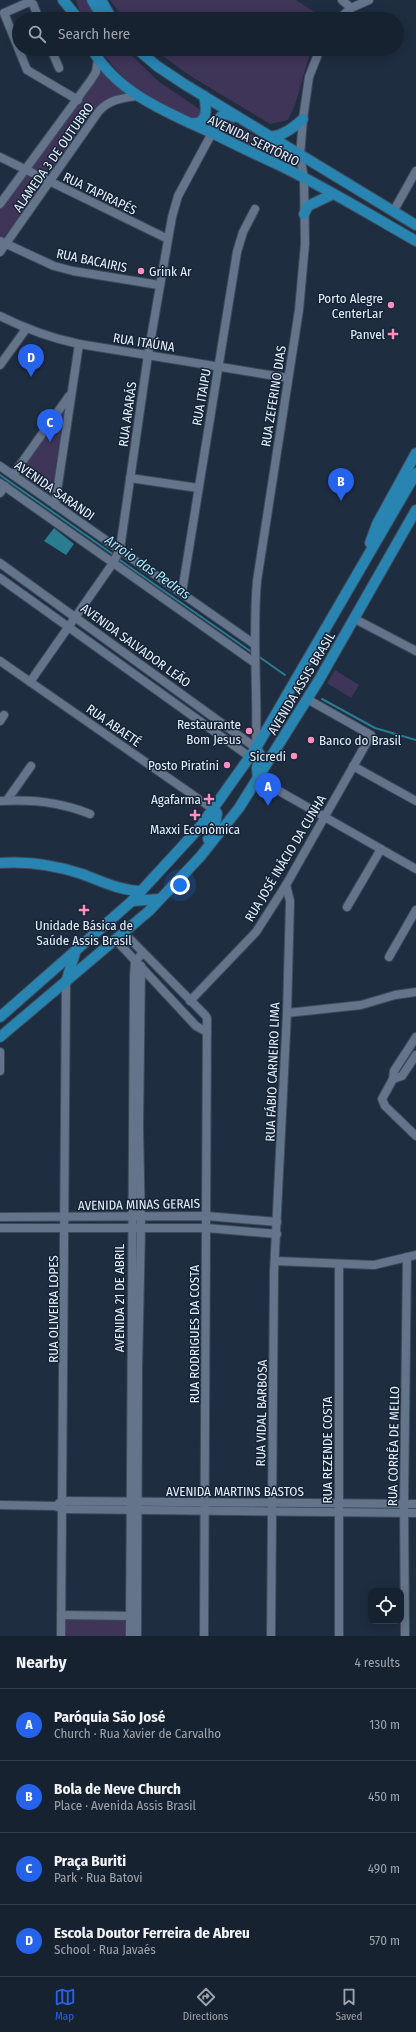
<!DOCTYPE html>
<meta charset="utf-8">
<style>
:root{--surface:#172231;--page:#202a39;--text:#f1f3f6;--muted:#9ea4ab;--line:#363f4d;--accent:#2563eb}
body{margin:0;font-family:"Fira Sans Condensed",sans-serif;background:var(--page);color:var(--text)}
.controls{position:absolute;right:12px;bottom:12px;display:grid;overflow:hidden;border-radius:8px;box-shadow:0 2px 10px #0003}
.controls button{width:36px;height:36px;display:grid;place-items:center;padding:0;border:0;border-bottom:1px solid var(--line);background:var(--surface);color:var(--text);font:20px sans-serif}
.you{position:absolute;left:180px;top:885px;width:14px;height:14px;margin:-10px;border:3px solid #fff;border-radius:50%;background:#1a73e8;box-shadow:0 0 0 6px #1a73e833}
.badge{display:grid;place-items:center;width:26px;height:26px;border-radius:50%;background:var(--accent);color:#fff;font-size:13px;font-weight:700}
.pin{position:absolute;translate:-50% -33px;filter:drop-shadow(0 1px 2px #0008)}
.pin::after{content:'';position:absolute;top:21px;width:14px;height:12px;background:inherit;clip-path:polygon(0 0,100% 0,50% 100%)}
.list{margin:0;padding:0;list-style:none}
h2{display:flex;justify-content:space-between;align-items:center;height:52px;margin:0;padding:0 16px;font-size:17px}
h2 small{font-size:13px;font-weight:400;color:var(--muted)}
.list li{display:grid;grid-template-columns:26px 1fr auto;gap:12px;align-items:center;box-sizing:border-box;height:72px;padding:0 16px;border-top:1px solid var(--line)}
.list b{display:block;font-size:15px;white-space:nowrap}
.list p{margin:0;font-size:13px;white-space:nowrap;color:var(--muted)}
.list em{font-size:13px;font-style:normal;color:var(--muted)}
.icon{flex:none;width:22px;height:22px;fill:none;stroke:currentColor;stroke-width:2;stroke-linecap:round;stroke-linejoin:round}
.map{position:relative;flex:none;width:416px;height:1636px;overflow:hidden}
.search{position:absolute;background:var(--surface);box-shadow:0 2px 10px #0003;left:12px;right:12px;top:12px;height:44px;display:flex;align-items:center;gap:10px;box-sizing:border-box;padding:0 14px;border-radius:22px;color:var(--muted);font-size:15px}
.sheet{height:340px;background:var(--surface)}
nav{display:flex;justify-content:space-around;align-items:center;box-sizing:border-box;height:56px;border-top:1px solid var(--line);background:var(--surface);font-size:11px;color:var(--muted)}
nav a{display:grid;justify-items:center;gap:2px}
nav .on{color:var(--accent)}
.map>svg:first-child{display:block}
.green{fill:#3f3559}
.water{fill:#2a7c91}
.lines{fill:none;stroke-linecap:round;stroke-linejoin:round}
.stream{stroke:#2a7c91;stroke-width:2}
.minor-casing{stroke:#3e4a5a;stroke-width:10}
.major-casing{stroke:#3e4a5a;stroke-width:12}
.minor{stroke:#64748b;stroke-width:8}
.major{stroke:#2884b1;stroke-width:10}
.poi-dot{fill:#fd8ebe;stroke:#162437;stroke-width:1.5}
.labels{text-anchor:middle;stroke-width:3;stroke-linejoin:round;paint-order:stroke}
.street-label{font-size:13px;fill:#e7f0fd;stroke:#162437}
.poi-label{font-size:13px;fill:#e7f0fd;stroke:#162437;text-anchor:end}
.water-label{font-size:14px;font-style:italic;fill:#a9e7f9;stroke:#162437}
</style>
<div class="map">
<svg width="416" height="1636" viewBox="0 0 416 1636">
<rect width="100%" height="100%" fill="#1f2d41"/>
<g class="green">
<path d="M76,0H88L99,19H82Z"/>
<path d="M110,0H296L325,19H124Z"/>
<path d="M100,49H125L158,81L199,109L202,113L198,119H193C151,99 128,89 100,49Z"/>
<path d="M153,49H311L295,105L288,120L270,124L192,77Z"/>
<path d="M99,68L127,95L115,97L100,104L47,178L30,169Z"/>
<path d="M226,118L292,160L289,166L218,135Z"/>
<path d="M25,174L43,185L2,240L0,239V210Z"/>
<path d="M64,411L51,498L17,473Z"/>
<path d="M335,670L359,685L351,698L327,683Z"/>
<rect x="64" y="1620" width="62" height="16"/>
</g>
<path class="water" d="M54,528L74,544L66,555L44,541Z"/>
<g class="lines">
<g class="stream">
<path d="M0,475L114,555"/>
<path d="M117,558L253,653"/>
<path d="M258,656L285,675"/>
<path d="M322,699L375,728L416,740"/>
</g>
<defs>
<g id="minor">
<path d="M342,0L351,8"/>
<path d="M39,19L33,4L29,2L4,13L27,70L78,100"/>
<path d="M339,19L351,8L369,0"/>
<path d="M51,49L59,68"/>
<path d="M0,157L168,239"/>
<path d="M0,204L91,80L96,72L98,59"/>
<path d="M393,212L416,171"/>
<path d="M0,241L54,266L73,271L159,285"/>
<path d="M0,252L99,111C110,99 123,98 138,96"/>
<path d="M0,316C26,329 51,338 79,344L288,378"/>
<path d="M0,365L26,329"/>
<path d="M0,466L254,644"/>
<path d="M13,475L69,396"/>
<path d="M130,478L198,488"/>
<path d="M0,483L255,663"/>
<path d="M0,493L5,486"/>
<path d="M55,505L79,344"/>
<path d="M0,563L256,748"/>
<path d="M0,578L250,757"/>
<path d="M182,592L237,252L243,232L255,209"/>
<path d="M355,619L416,651"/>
<path d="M0,661L213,809"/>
<path d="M30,682L113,563L120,549L148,355L172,217L178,196L212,133"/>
<path d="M0,721L4,715"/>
<path d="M256,747C258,692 252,636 257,581L299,310L305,244L304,178L300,156L303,119L309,77L320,49"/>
<path d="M353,766L416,801"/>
<path d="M258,779L416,869"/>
<path d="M7,800L31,766"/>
<path d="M0,801C31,799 61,802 90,814"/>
<path d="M347,907L381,849"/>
<path d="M124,933L205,1015L207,1018L204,1636"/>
<path d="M116,940L196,1026L207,1032"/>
<path d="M389,957L416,910"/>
<path d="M190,1001L256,932L286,885L371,735L307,699"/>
<path d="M287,1013L361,1005L395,995L416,992"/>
<path d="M416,1037L394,1071L393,1079L382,1099L385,1106L416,1136"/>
<path d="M0,1052V1071"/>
<path d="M393,1079L402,1076L416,1055"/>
<path d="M0,1217L207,1216L277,1222"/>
<path d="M0,1228H207L277,1234"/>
<path d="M275,1261L374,1265L416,1255"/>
<path d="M59,1503L63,1501L416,1504"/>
<path d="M0,1505L55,1506L63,1509L416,1513"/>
<path d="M61,1615L135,1616"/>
<path d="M61,1636L66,982"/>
<path d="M130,1636L134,977L135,961L143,953"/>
<path d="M137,1636L138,1368L141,1228L139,1127L141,966"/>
<path d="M271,1636L274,1272L287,1013L290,901L286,885"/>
<path d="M339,1636V1265"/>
<path d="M405,1636L404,1504L407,1257"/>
</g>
<g id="major">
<path d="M63,0L76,16"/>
<path d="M92,0L103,19"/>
<path d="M101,0L112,19"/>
<path d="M92,49C117,93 168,113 212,133C236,145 259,156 283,167C328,189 372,216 416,241"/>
<path d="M137,49L157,66L184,84L416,225"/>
<path d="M190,123C208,126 207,109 204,96"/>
<path d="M212,133C217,122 220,109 234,117"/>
<path d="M271,137C284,135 293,128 303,119"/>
<path d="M304,214L308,206L333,194"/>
<path d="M370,543L377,524L416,453"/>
<path d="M256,748L260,755L257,768L258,779"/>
<path d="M208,839L214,832L217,813L213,809"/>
<path d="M0,863C28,861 55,865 82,874C101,881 121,891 141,891"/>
<path d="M132,901L160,899"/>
<path d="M66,982L75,953"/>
<path d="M0,1017L132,901L200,827L256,748L416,473"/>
<path d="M0,1037L149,911L200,857L239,808L319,680L416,510"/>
</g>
</defs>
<use href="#minor" class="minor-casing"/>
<use href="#major" class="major-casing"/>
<use href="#minor" class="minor"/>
<use href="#major" class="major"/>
</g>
<g class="poi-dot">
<circle cx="141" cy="271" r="4"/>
<circle cx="391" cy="305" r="4"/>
<path d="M391 328h4v4h4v4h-4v4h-4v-4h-4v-4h4z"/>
<circle cx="249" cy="731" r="4"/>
<circle cx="311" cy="740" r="4"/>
<circle cx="294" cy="756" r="4"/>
<circle cx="227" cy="765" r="4"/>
<path d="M207 793h4v4h4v4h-4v4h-4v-4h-4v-4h4z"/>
<path d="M193 809h4v4h4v4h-4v4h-4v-4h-4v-4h4z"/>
<path d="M82 904h4v4h4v4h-4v4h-4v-4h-4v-4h4z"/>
</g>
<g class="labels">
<g class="street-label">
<text transform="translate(254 140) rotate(26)" y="5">AVENIDA SERTÓRIO</text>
<text transform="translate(53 157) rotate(-55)" y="5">ALAMEDA 3 DE OUTUBRO</text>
<text transform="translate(100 193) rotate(26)" y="5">RUA TAPIRAPÉS</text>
<text transform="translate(92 260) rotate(12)" y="5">RUA BACAIRIS</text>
<text transform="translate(144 342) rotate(9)" y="5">RUA ITAÚNA</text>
<text transform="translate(273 396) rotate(-81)" y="5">RUA ZEFERINO DIAS</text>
<text transform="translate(201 397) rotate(-80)" y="5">RUA ITAIPU</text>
<text transform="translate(127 414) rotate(-82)" y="5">RUA ARARÁS</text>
<text transform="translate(55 490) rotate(35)" y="5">AVENIDA SARANDI</text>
<text transform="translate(136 645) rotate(36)" y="5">AVENIDA SALVADOR LEÃO</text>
<text transform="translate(301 683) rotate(-59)" y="5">AVENIDA ASSIS BRASIL</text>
<text transform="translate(114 725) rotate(35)" y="5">RUA ABAETÉ</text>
<text transform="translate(285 858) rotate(-59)" y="5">RUA JOSÉ INÁCIO DA CUNHA</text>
<text transform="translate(272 1072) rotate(-88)" y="5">RUA FÁBIO CARNEIRO LIMA</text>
<text transform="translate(139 1204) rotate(-1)" y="5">AVENIDA MINAS GERAIS</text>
<text transform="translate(119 1298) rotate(-90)" y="5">AVENIDA 21 DE ABRIL</text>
<text transform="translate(53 1309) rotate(-90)" y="5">RUA OLIVEIRA LOPES</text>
<text transform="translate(194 1334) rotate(-90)" y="5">RUA RODRIGUES DA COSTA</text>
<text transform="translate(261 1413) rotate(-89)" y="5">RUA VIDAL BARBOSA</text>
<text transform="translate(393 1446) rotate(-89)" y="5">RUA CORRÊA DE MELLO</text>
<text transform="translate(327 1450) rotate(-90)" y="5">RUA REZENDE COSTA</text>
<text x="235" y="1496">AVENIDA MARTINS BASTOS</text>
</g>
<g class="poi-label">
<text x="149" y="276" text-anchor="start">Grink Ar</text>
<text x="383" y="303">Porto Alegre<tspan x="383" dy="15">CenterLar</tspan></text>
<text x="385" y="339">Panvel</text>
<text x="241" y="729">Restaurante<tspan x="241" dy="15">Bom Jesus</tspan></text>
<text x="319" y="745" text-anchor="start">Banco do Brasil</text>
<text x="286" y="761">Sicredi</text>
<text x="219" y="770">Posto Piratini</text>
<text x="201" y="804">Agafarma</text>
<text x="195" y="834" text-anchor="middle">Maxxi Econômica</text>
<text x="84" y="930" text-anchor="middle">Unidade Básica de<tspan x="84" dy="15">Saúde Assis Brasil</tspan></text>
</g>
<g class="water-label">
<text transform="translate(148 567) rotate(35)" y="5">Arroio das Pedras</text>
</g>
</g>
</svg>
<div class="controls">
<button><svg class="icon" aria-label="locate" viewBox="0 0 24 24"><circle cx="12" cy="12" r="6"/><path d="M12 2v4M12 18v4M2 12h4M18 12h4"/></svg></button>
</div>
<div class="you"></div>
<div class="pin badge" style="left:268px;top:806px">A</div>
<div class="pin badge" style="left:341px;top:501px">B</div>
<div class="pin badge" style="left:50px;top:442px">C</div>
<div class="pin badge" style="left:31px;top:377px">D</div>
<div class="search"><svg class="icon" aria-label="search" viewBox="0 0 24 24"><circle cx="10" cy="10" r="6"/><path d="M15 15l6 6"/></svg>Search here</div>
</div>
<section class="sheet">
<h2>Nearby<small>4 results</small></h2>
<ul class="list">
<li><span class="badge">A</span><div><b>Paróquia São José</b><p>Church · Rua Xavier de Carvalho</p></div><em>130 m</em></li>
<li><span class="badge">B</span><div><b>Bola de Neve Church</b><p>Place · Avenida Assis Brasil</p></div><em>450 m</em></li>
<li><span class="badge">C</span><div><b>Praça Buriti</b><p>Park · Rua Batovi</p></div><em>490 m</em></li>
<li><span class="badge">D</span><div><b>Escola Doutor Ferreira de Abreu</b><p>School · Rua Javaés</p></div><em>570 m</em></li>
</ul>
</section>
<nav>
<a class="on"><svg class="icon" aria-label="map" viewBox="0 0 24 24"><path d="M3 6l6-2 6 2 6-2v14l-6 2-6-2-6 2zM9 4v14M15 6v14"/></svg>Map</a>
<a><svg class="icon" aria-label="directions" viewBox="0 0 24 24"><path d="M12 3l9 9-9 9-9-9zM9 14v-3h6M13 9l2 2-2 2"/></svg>Directions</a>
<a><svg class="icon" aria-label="saved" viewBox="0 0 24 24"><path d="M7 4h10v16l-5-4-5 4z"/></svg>Saved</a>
</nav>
